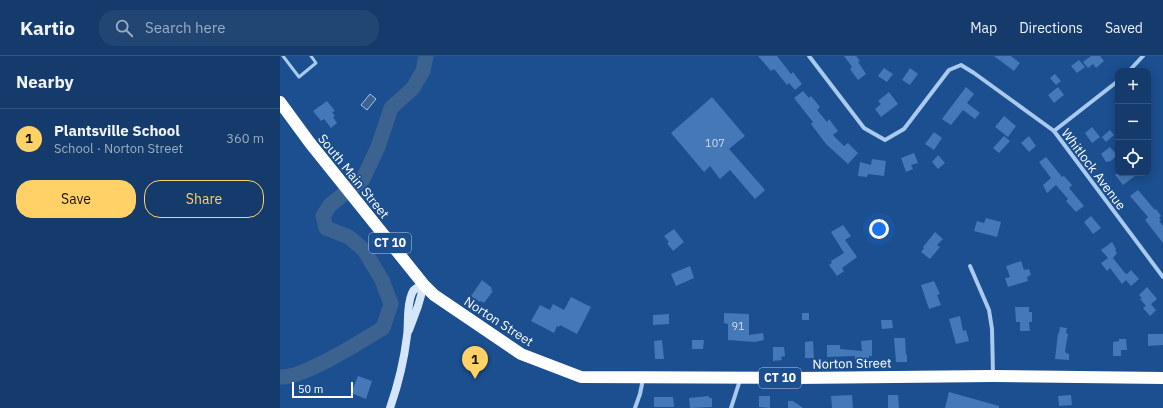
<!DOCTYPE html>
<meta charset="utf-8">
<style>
:root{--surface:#143b6b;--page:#214673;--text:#f1f3f6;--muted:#9dadc1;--line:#33557e;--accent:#ffd166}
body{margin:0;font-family:"IBM Plex Sans",sans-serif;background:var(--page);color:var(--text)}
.controls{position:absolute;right:12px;top:12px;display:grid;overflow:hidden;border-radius:8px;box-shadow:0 2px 10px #0003}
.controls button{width:36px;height:36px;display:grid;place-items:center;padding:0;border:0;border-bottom:1px solid var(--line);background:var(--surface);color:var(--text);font:20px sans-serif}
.scale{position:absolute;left:12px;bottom:10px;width:61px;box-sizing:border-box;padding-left:4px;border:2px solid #fff;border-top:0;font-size:11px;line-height:14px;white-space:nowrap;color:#fff;-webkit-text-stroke:3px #1b4f8f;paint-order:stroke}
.you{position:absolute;left:599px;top:173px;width:14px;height:14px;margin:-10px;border:3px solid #fff;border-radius:50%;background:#1a73e8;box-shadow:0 0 0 6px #1a73e833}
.badge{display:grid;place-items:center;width:26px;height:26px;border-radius:50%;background:var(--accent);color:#111;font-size:13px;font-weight:700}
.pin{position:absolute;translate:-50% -33px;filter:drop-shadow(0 1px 2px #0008)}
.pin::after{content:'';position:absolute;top:21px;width:14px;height:12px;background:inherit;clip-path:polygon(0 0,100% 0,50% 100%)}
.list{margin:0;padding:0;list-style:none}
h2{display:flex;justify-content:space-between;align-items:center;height:52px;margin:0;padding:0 16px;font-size:17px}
h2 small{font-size:13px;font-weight:400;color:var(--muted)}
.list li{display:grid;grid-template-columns:26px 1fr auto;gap:12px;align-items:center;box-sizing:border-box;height:60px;padding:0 16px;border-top:1px solid var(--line)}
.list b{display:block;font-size:15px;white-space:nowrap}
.list p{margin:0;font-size:13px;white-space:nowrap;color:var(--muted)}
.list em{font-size:13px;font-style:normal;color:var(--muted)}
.actions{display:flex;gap:8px;padding:12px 16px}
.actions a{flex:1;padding:9px 0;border:1px solid var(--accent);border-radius:16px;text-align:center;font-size:14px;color:var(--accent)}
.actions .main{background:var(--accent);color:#111}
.icon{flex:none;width:22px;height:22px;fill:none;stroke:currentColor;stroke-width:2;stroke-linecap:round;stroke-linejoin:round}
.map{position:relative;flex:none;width:883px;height:352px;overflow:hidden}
header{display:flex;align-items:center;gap:24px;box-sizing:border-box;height:56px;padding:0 20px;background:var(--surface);border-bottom:1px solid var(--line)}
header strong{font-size:19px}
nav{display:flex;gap:22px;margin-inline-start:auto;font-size:14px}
.search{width:280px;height:36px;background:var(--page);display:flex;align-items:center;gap:10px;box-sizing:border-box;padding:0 14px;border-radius:16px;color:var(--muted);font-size:15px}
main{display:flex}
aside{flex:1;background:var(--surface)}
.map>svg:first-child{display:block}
.water{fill:#3c6290;stroke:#9cc4f0}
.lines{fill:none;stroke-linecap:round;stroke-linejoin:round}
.river{stroke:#3c6290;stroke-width:15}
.building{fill:#4478b7}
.lane{stroke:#a9c9ee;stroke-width:3}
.street{stroke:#a9c9ee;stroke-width:4}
.secondary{stroke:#d6e6fa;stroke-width:8}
.highway{stroke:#fff;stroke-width:12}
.labels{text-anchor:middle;stroke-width:3.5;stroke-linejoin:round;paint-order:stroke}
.number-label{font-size:11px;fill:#d0dded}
.shield{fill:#1b4f8f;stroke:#bbcadd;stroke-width:1}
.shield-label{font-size:12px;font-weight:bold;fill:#fff}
.street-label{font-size:13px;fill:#fff;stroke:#1b4f8f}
</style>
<header>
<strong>Kartio</strong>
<div class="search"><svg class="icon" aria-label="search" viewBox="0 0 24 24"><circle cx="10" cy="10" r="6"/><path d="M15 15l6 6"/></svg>Search here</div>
<nav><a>Map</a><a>Directions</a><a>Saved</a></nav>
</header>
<main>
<aside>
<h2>Nearby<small></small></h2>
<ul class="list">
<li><span class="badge">1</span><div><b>Plantsville School</b><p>School · Norton Street</p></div><em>360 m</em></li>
</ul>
<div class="actions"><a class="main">Save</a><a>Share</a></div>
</aside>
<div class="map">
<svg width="883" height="352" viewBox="0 0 883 352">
<rect width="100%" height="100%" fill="#1b4f8f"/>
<path class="water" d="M90,38L96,43L87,54L81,49Z"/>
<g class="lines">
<path class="river" d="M0,321C22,323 82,285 103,272L111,248L102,224L84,194L69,181L46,172L43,160L50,149L83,123L98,91L111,52L133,32L143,15L146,0"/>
</g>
<g class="building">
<path d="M478,0H497L511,18L513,16L522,28L515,34L509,27L507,29L494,13L491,15Z"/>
<path d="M564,0H576L580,5L578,6L586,18L578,24L570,13L572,11Z"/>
<path d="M714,0H731L740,7L734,15Z"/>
<path d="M811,0H820L824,5L816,12L813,8L808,12L803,6Z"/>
<path d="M799,4L805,11L797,17L791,10Z"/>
<path d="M604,12L613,18L607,26L598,20Z"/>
<path d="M630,12L638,18L630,29L622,24Z"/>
<path d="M775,18L781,25L776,29L770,22Z"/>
<path d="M686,31L694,38L687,47L700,57L695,63L683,54L671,69L662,63Z"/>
<path d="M778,31L784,39L774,47L768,39Z"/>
<path d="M523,35L529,42L531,40L540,51L537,54L547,66L549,63L558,75L553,79L564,90L568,87L578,97L568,108L546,88L531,68L533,66L514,42Z"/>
<path d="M609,36L618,48L601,61L595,53L601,48L598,45Z"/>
<path d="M432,41L465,80L449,93L485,134L475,143L450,114L440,123L430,110L424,116L391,77Z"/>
<path d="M47,45L55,55L52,56L55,60L53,61L57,67L51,72L44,63L41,65L33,55Z"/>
<path d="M724,60L736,70L728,81L715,71Z"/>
<path d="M812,71L820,81L812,87L805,77Z"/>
<path d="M830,74L834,79L826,86L822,81Z"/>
<path d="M654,76L662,82L654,94L645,88Z"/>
<path d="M724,80L730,85L719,97L713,92Z"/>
<path d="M749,80L756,90L749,96L741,87Z"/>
<path d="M830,91L837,99L831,105L826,106L821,98Z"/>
<path d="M634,97L638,107L631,109L633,113L626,116L621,102Z"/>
<path d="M658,99L665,107L658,113L652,106Z"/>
<path d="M766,101L782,121L784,120L792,129L789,132L804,150L796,156L786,145L788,143L776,129L767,137L763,129L771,122L759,106Z"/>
<path d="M592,103L606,105L604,120L588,118L587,121L578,120L580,106L591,109Z"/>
<path d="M838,117H859L843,129L835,119Z"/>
<path d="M858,134L875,154L876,153L881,160L879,162L881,164L879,165L883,170V187L865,164L868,161L850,140Z"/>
<path d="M811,160L821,172L813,178L804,166Z"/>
<path d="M706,162L721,166L717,181L694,175L697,165L704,167Z"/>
<path d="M563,169L571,180L565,184L577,201L562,212L564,215L557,220L549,209L552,207L551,205L564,197L551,176Z"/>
<path d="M394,173L404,186L393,195L387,187L389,186L384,180Z"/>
<path d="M655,176L663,183L657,189L660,191L650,203L641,196L644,192L643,191Z"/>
<path d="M832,186L836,193L835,194L837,197L833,202L845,217L847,218L851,214L859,223L851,230L846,224L842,228L830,212L827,215L821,207L828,202L821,194Z"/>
<path d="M741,205L744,214L749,213L751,219L747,221L748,225L728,231L725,222L730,221L726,210Z"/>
<path d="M410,210L414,222L396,230L391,218Z"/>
<path d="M202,224L212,232L211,234L213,235L204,247L201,245L200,246L191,240Z"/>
<path d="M654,225L660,238L657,239L661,249L649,253L641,229Z"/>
<path d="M867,231L877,243L871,248L876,254L870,260L863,252L866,250L860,243L862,242L859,239Z"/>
<path d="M291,241L311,251L297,278L280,269L279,271L277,270L274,277L251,265L260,249L270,254L273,248L284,254Z"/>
<path d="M735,251H749V256H752V266H749L750,275H740V266H736Z"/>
<path d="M444,257L469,258V279L483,277L484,284L475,286L448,284V268L444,267Z"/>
<rect x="522" y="257" width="7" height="7"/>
<path d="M389,258V268L373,269V259Z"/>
<path d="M680,260L683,275L686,274L689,285L676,288L669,263Z"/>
<path d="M601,264H612L613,272L602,273Z"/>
<path d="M780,271L787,272L786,277L788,278L785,295L786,297L789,298V304L775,303L778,277H779Z"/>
<path d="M868,278H883V289L868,290Z"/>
<path d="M614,282H625L626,299H627V306H616Z"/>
<path d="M839,283H846L847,294H841V300H833V286L839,285Z"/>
<path d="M382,284L384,303H375L374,285Z"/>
<path d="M412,284H424L423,293H412Z"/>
<path d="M592,284V300H589V302L575,303V300L547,301V289H560V293L582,295L581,285Z"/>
<path d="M533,285L534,302H525V286Z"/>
<path d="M493,291H504L505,300L501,301L502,304L493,305Z"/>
<path d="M78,320L92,325L86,343L71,337Z"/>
<path d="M669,336L719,350V352H665Z"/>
<path d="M572,339L573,352H552L551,340Z"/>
<path d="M608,339H618L619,352H608Z"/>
<path d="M791,339L792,349L779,350L778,340Z"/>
<path d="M429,340V342H432V351L410,352L409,342Z"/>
<path d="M479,340H490V352L479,351Z"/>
<path d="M374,341H393L394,351H374Z"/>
<path d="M508,345H513L523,352H508Z"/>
</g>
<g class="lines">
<path class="lane" d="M3,0L19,21L36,7L31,0"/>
<g class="street">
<path d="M529,0L584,72L605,84L624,73L669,14L681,9L694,17L774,75L883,221"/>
<path d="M849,15L863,0"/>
<path d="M774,75L838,25"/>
<path d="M690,210L709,254L712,273L713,318"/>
<path d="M355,352L360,338L363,323"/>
<path d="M451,352L460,324"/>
</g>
<g class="secondary">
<path d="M129,274L138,250L144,229"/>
<path d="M110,352C118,329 124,305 127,280C129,266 126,251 132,237C134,232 139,231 144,229"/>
</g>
<path class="highway" d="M0,46L30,87L144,229L154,239L241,298L301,321L516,322L713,320L883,322"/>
</g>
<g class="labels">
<g class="number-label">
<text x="435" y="91">107</text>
<text x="458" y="274">91</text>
</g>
<g class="shield">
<rect x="89" y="177" width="42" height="20" rx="3"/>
<rect x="479" y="312" width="42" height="20" rx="3"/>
</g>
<g class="shield-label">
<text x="110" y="191">CT 10</text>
<text x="500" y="326">CT 10</text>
</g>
<g class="street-label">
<text transform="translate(814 113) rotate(53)" y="5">Whitlock Avenue</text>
<text transform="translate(74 120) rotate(51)" y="5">South Main Street</text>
<text transform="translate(219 265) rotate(33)" y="5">Norton Street</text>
<text transform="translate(572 307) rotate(-1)" y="5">Norton Street</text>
</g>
</g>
</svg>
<div class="controls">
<button>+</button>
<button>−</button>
<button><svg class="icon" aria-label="locate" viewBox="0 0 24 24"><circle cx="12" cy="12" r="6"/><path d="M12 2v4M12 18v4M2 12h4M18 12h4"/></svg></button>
</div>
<div class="scale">50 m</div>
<div class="you"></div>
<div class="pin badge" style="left:195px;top:323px">1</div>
</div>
</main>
